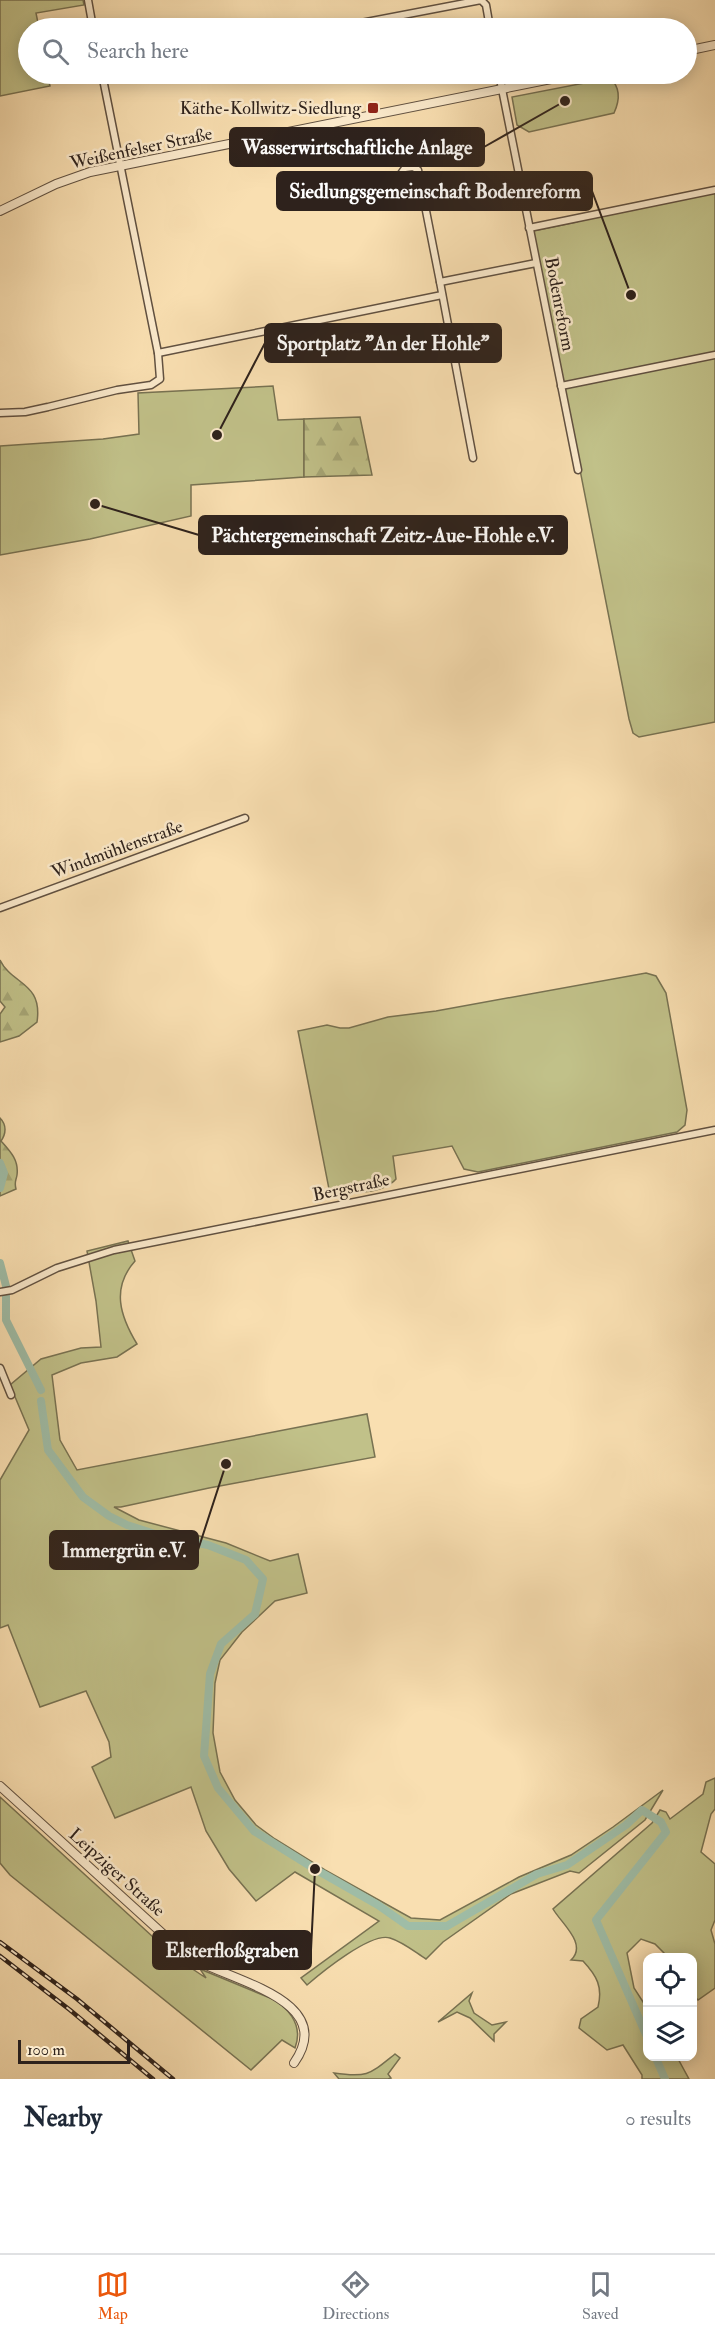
<!DOCTYPE html>
<meta charset="utf-8">
<style>
:root{--surface:#fff;--page:#f2f2f3;--text:#1f2937;--muted:#747a83;--line:#e0e1e3;--accent:#ea580c}
body{margin:0;font-family:"IM FELL Double Pica",serif;background:var(--page);color:var(--text)}
.controls{position:absolute;right:18px;bottom:18px;display:grid;overflow:hidden;border-radius:12px;box-shadow:0 3px 15px #0003}
.controls button{width:54px;height:54px;display:grid;place-items:center;padding:0;border:0;border-bottom:2px solid var(--line);background:var(--surface);color:var(--text);font:30px sans-serif}
.scale{position:absolute;left:18px;bottom:15px;width:112px;box-sizing:border-box;padding-left:6px;border:3px solid #2e221c;border-top:0;font-size:16px;line-height:21px;white-space:nowrap;color:#2e221c;-webkit-text-stroke:4px #fbeacc;paint-order:stroke}
.list{margin:0;padding:0;list-style:none}
h2{display:flex;justify-content:space-between;align-items:center;height:78px;margin:0;padding:0 24px;font-size:26px}
h2 small{font-size:20px;font-weight:400;color:var(--muted)}
.icon{flex:none;width:33px;height:33px;fill:none;stroke:currentColor;stroke-width:2;stroke-linecap:round;stroke-linejoin:round}
.map{position:relative;flex:none;width:715px;height:2079px;overflow:hidden}
.search{position:absolute;background:var(--surface);box-shadow:0 3px 15px #0003;left:18px;right:18px;top:18px;height:66px;display:flex;align-items:center;gap:15px;box-sizing:border-box;padding:0 21px;border-radius:33px;color:var(--muted);font-size:22px}
.sheet{height:174px;background:var(--surface)}
nav{display:flex;justify-content:space-around;align-items:center;box-sizing:border-box;height:84px;border-top:2px solid var(--line);background:var(--surface);font-size:16px;color:var(--muted)}
nav a{display:grid;justify-items:center;gap:3px}
nav .on{color:var(--accent)}
.map>svg:first-child{display:block}
.green{fill:#c1c189;stroke:#787252;stroke-width:1.5}
.forest{fill:url(#forest-firs);stroke:#787252;stroke-width:1.5}
.lines{fill:none;stroke-linecap:round;stroke-linejoin:round}
.canal{stroke:#9fbda7;stroke-width:8}
.minor-casing{stroke:#615141;stroke-width:9}
.tertiary-casing{stroke:#615141;stroke-width:10}
.minor{stroke:#fbeacc;stroke-width:6}
.tertiary{stroke:#fbeacc;stroke-width:8}
.rail-casing{stroke:#2e221c;stroke-width:4.5}
.rail{stroke:#fbeacc;stroke-width:2;stroke-dasharray:7;stroke-linecap:butt}
.poi-dot{fill:#8f2418;stroke:#fbeacc;stroke-width:2}
.labels{text-anchor:middle;stroke-width:5;stroke-linejoin:round;paint-order:stroke}
.poi-label{font-size:18px;fill:#2e221c;stroke:#fbeacc;text-anchor:end}
.street-label{font-size:18px;fill:#2e221c;stroke:#fbeacc}
.leader{fill:none;stroke:#2e221c;stroke-width:2}
.callout-dot{fill:#2e221c;stroke:#fbeacc;stroke-width:2}
.callout{fill:#2e221c;stroke:#2e221c;stroke-width:2}
.callout-label{font-size:20px;text-anchor:middle;font-weight:bold;fill:#fff}
</style>
<div class="map">
<svg width="715" height="2079" viewBox="0 0 715 2079">
<defs>
<pattern id="forest-firs" width="22" height="20" patternUnits="userSpaceOnUse" patternTransform="scale(1.5)"><rect width="22" height="20" fill="#c1c189"/><path d="M5 1l3.5 6h-7zM16 11l3.5 6h-7z" fill="#a6a676"/></pattern>
</defs>
<rect width="100%" height="100%" fill="#f9dfb1"/>
<filter id="stains"><feTurbulence type="fractalNoise" baseFrequency=".00333" numOctaves="4"/><feColorMatrix values="0 0 0 0 .2 0 0 0 0 .09 0 0 0 0 .02 0 0 0 .5 -.17"/></filter>
<radialGradient id="worn" r=".72"><stop offset=".6" stop-color="#630" stop-opacity="0"/><stop offset="1" stop-color="#630" stop-opacity=".3"/></radialGradient>
<g class="green">
<path d="M0,0H83L84,5L36,13L39,28H28V74H47L50,86L0,96Z"/>
<path d="M610,78C621,88 620,100 614,113L529,132L517,125L512,97Z"/>
<path d="M715,187V722L639,737L633,733L629,719L533,231L577,222L576,215Z"/>
<path d="M273,386L278,420L304,419V477L191,485V516L90,539L0,555V446L103,439L139,434L138,393Z"/>
<path d="M646,973L656,976L666,993L687,1110L685,1125L677,1132L478,1172L464,1169L452,1146L393,1156L396,1179C382,1195 348,1194 329,1189L298,1031L327,1025L340,1028H349L388,1017L436,1011Z"/>
<path d="M128,1241L135,1261C111,1288 120,1316 137,1344L117,1357L81,1363L52,1375L60,1440L77,1470L367,1414L375,1457L209,1488L121,1507H114L139,1520L226,1543L270,1561L298,1554L307,1593L275,1601L242,1632L220,1660L215,1683L213,1733L220,1772L235,1800L256,1825L275,1839L325,1870L411,1918L440,1920L519,1877L571,1855L613,1827L663,1790L645,1820L579,1873L570,1871L511,1894L443,1942L426,1959C415,1952 403,1942 390,1938C371,1932 322,1972 307,1985L301,1978L379,1921L295,1872L256,1901L229,1869L206,1831L191,1787L115,1818L92,1767L111,1757L109,1742L86,1691L40,1707L8,1625L0,1628V1480L29,1430L10,1385L41,1359L81,1348L101,1347L96,1301L87,1251Z"/>
<path d="M715,1778V1809L711,1814L701,1852L715,1864V1920L711,1930L715,1944V1988L698,2000L693,1995L692,1958L668,1957L655,1944L641,1939L627,1953L634,1988L647,2008L648,2056L677,2057L689,2079H642V2075L623,2045L607,2050L579,2028L581,2019L598,2007C603,1987 597,1976 583,1961L571,1960C588,1944 561,1923 553,1909L652,1823L660,1810L666,1812L670,1819L703,1794L706,1782Z"/>
<path d="M0,1797L176,1958L206,1978L200,1969L275,2000C292,2012 303,2027 295,2048L282,2040L251,2070L10,1875L0,1863Z"/>
<path d="M472,1993L469,2001L474,2013L492,2025L506,2022L494,2034V2041L470,2018L457,2012L438,2022Z"/>
<path d="M395,2054L400,2058L388,2074L391,2078L388,2079H339L334,2073C368,2078 370,2074 395,2054Z"/>
</g>
<g class="forest">
<path d="M360,417L372,475L304,477V419Z"/>
<path d="M0,960C12,985 43,982 37,1022L19,1036L0,1042V1014L5,1007L0,1001Z"/>
<path d="M0,1118C7,1125 6,1134 1,1141C10,1151 19,1160 17,1175C16,1181 14,1182 16,1189L0,1196Z"/>
</g>
<g class="lines">
<g class="canal">
<path d="M0,1163L4,1173L0,1188"/>
<path d="M0,1263L6,1286V1320L41,1390"/>
<path d="M41,1401L48,1450L83,1497L109,1516L127,1525L158,1535L208,1545L246,1560L263,1579L255,1614L221,1644L210,1674L204,1756L218,1788L254,1831L315,1869L378,1905L408,1926H447L537,1874L567,1865L626,1825L642,1810L661,1822L666,1832L596,1920L648,2039"/>
<path d="M655,2056L665,2079"/>
</g>
<defs>
<g id="minor">
<path d="M88,0L93,28"/>
<path d="M158,28L186,23"/>
<path d="M335,28L481,0L486,5L490,28"/>
<path d="M499,74L578,470"/>
<path d="M424,201H412L405,197L400,175L405,168L413,167L418,170L440,282L536,263"/>
<path d="M529,228L715,190"/>
<path d="M440,282L473,458"/>
<path d="M158,353L442,295"/>
<path d="M561,386L715,355"/>
<path d="M0,413L25,412L48,407L117,390L151,385L160,379L158,353L102,74"/>
<path d="M0,908L245,818"/>
<path d="M0,1292L12,1290L57,1268L114,1250L715,1130"/>
<path d="M0,1368L11,1395"/>
</g>
<g id="tertiary">
<path d="M686,51L715,45"/>
<path d="M0,211L56,184L90,172L576,74"/>
<path d="M0,1786L185,1954C222,1980 340,1997 294,2063"/>
</g>
</defs>
<use href="#minor" class="minor-casing"/>
<use href="#tertiary" class="tertiary-casing"/>
<use href="#minor" class="minor"/>
<use href="#tertiary" class="tertiary"/>
<defs>
<g id="rail">
<path d="M0,1942L77,1999L173,2079"/>
<path d="M0,1956L70,2010L153,2079"/>
</g>
</defs>
<use href="#rail" class="rail-casing"/>
<use href="#rail" class="rail"/>
</g>
<rect class="poi-dot" x="367" y="102" width="12" height="12" rx="3"/>
<g class="labels">
<g class="poi-label">
<text x="361" y="114">Käthe-Kollwitz-Siedlung</text>
</g>
<g class="street-label">
<text transform="translate(141 148) rotate(-12)" y="6">Weißenfelser Straße</text>
<text transform="translate(560 304) rotate(79)" y="6">Bodenreform</text>
<text transform="translate(117 849) rotate(-20)" y="6">Windmühlenstraße</text>
<text transform="translate(351 1187) rotate(-12)" y="6">Bergstraße</text>
<text transform="translate(117 1872) rotate(42)" y="6">Leipziger Straße</text>
</g>
</g>
<path class="leader" d="M565 101L484 147M631 295L592 191M217 435L265 343M95 504L199 535M226 1464L198 1550M315 1869L311 1950"/>
<g class="callout-dot">
<circle cx="565" cy="101" r="6"/>
<circle cx="631" cy="295" r="6"/>
<circle cx="217" cy="435" r="6"/>
<circle cx="95" cy="504" r="6"/>
<circle cx="226" cy="1464" r="6"/>
<circle cx="315" cy="1869" r="6"/>
</g>
<g class="callout">
<rect x="230" y="128" width="254" height="38" rx="6"/>
<rect x="277" y="172" width="315" height="38" rx="6"/>
<rect x="265" y="324" width="236" height="38" rx="6"/>
<rect x="199" y="516" width="368" height="38" rx="6"/>
<rect x="50" y="1531" width="148" height="38" rx="6"/>
<rect x="153" y="1931" width="158" height="38" rx="6"/>
</g>
<g class="callout-label">
<text x="357" y="154">Wasserwirtschaftliche Anlage</text>
<text x="435" y="198">Siedlungsgemeinschaft Bodenreform</text>
<text x="383" y="350">Sportplatz "An der Hohle"</text>
<text x="383" y="542">Pächtergemeinschaft Zeitz-Aue-Hohle e.V.</text>
<text x="124" y="1557">Immergrün e.V.</text>
<text x="232" y="1957">Elsterfloßgraben</text>
</g>
<rect width="100%" height="100%" filter="url(#stains)"/>
<rect width="100%" height="100%" fill="url(#worn)"/>
</svg>
<div class="controls">
<button><svg class="icon" aria-label="locate" viewBox="0 0 24 24"><circle cx="12" cy="12" r="6"/><path d="M12 2v4M12 18v4M2 12h4M18 12h4"/></svg></button>
<button><svg class="icon" aria-label="layers" viewBox="0 0 24 24"><path d="M12 4l9 5-9 5-9-5zM3 14l9 5 9-5"/></svg></button>
</div>
<div class="scale">100 m</div>
<div class="search"><svg class="icon" aria-label="search" viewBox="0 0 24 24"><circle cx="10" cy="10" r="6"/><path d="M15 15l6 6"/></svg>Search here</div>
</div>
<section class="sheet">
<h2>Nearby<small>0 results</small></h2>
<ul class="list">
</ul>
</section>
<nav>
<a class="on"><svg class="icon" aria-label="map" viewBox="0 0 24 24"><path d="M3 6l6-2 6 2 6-2v14l-6 2-6-2-6 2zM9 4v14M15 6v14"/></svg>Map</a>
<a><svg class="icon" aria-label="directions" viewBox="0 0 24 24"><path d="M12 3l9 9-9 9-9-9zM9 14v-3h6M13 9l2 2-2 2"/></svg>Directions</a>
<a><svg class="icon" aria-label="saved" viewBox="0 0 24 24"><path d="M7 4h10v16l-5-4-5 4z"/></svg>Saved</a>
</nav>
